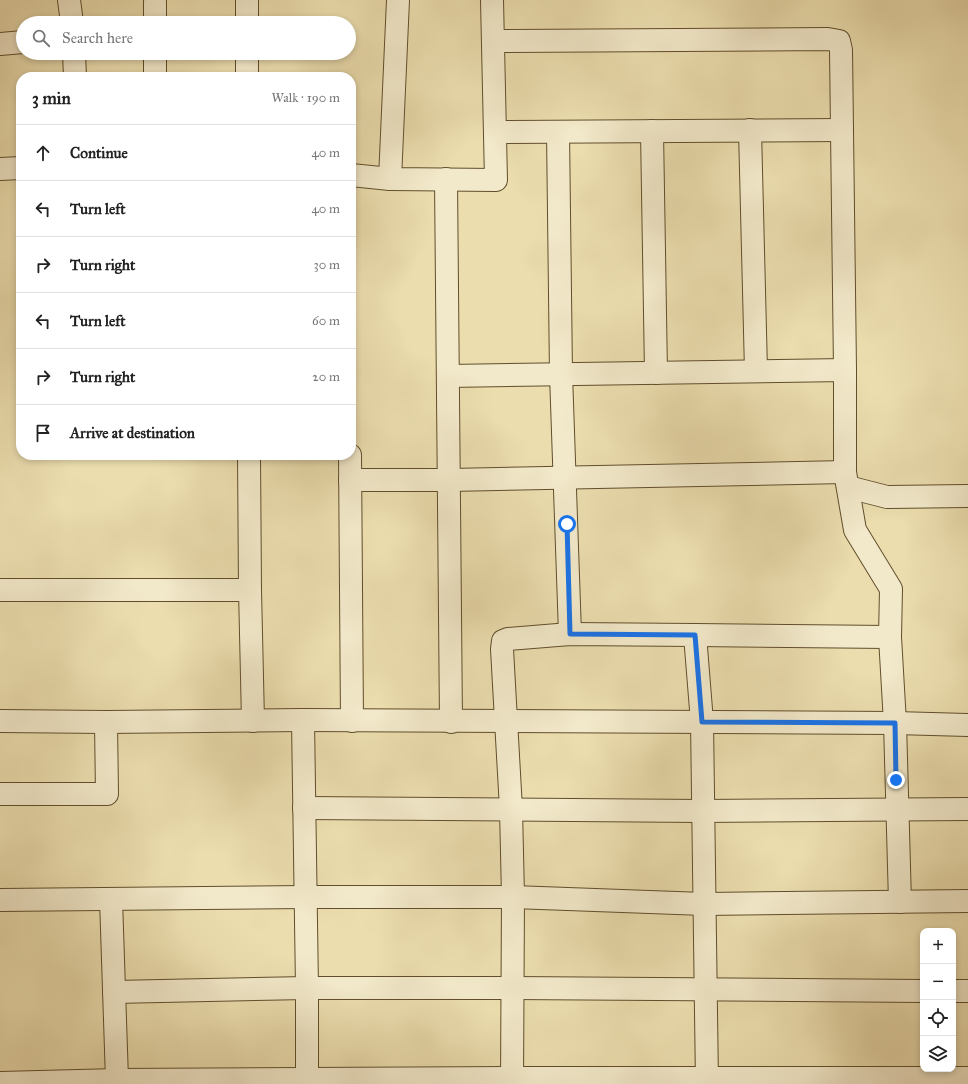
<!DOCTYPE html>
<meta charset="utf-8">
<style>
:root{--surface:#fff;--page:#f6f6f6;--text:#222;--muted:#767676;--line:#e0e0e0}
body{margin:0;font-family:"IM FELL Great Primer",serif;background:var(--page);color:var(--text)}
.controls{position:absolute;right:12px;bottom:12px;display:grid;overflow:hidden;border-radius:8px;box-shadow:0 2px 6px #0003}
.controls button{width:36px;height:36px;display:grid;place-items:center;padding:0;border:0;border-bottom:1px solid var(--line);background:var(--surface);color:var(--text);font:20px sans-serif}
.stop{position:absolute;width:12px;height:12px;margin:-9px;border:3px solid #1a73e8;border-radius:50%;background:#fff}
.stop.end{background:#1a73e8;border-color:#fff;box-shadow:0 1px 4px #0008}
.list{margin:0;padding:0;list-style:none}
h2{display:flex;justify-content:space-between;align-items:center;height:52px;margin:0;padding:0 16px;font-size:17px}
h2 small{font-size:13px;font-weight:400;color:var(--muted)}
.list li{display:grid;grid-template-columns:26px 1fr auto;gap:12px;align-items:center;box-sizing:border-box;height:56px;padding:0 16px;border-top:1px solid var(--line)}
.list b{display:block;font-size:15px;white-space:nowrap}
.list em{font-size:13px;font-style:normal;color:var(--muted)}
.icon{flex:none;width:22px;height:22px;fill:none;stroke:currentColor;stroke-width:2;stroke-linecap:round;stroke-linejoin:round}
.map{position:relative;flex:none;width:968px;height:1084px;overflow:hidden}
.search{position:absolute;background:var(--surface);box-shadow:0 2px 6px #0003;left:16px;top:16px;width:340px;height:44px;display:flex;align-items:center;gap:10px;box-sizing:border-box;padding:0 14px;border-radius:22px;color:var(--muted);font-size:15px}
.panel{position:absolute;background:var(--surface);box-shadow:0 2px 6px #0003;left:16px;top:72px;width:340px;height:388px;border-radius:16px}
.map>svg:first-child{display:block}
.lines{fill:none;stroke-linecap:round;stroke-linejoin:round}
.minor-casing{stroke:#614e2c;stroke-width:24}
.minor{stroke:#f2e9ca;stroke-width:22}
.route{stroke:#1a73e8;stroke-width:5}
</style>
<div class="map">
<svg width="968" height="1084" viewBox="0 0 968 1084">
<rect width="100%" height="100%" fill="#ebddae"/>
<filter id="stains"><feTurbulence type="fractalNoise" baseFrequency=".005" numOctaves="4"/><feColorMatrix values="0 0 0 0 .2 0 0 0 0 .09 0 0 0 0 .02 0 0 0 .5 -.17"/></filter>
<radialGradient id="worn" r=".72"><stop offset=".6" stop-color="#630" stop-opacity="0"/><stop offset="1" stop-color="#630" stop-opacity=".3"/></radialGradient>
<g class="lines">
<defs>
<g id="minor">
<path d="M69,0L72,23"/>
<path d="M155,23V2"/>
<path d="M247,23V0"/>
<path d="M493,41L828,39L839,41L841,50L845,370"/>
<path d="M0,44L23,42"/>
<path d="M74,53L75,77"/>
<path d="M155,77V53"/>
<path d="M247,77V53"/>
<path d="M750,130L756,371"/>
<path d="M652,131L656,373"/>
<path d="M496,132L842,130"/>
<path d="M558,132L561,374L570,634"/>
<path d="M0,169L21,168"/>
<path d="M351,175L390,179L496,180L492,0"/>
<path d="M390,179L398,0"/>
<path d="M446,179L451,722"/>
<path d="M448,376L845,370V472L855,530L891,589L890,637L895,723L900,902"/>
<path d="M249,455L250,590L253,721"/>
<path d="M350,455L352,721"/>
<path d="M350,480H449L845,472"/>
<path d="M848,487L887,497L968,496"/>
<path d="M0,590H250"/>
<path d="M695,635L890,637"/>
<path d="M303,720L307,988V1084"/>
<path d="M0,721L106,722L303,720L895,723L968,725"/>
<path d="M0,794H107L106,722"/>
<path d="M304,808L702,811L968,809"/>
<path d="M111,899L117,1080"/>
<path d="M0,900L305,897H513L704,904L968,901"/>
<path d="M953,991H968"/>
<path d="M114,992L307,988H513L923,991"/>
<path d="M0,1083L117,1080L512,1078H968"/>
<path d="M512,1084L513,897L511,809L502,649L503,641L508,639L570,634L695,635L702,722L707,1084"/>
</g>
</defs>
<use href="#minor" class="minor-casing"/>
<use href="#minor" class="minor"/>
</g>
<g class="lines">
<path class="route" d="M567,524L570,634L695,635L702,722L895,723L896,780"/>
</g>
<rect width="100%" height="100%" filter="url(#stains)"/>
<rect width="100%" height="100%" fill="url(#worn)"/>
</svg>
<div class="controls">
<button>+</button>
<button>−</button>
<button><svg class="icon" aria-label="locate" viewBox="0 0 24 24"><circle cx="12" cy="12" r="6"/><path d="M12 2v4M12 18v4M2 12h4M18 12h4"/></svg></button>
<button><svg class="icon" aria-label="layers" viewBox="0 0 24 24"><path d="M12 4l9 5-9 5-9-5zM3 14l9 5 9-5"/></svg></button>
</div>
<div class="stop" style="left:567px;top:524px"></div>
<div class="stop end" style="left:896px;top:780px"></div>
<div class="search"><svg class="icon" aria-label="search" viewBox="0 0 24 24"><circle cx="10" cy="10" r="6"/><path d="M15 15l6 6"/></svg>Search here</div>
<section class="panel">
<h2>3 min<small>Walk · 190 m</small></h2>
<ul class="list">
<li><svg class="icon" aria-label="ahead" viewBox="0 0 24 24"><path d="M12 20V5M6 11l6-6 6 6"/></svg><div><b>Continue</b></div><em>40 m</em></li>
<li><svg class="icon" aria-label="left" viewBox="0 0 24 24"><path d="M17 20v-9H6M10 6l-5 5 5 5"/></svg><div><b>Turn left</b></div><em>40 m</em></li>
<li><svg class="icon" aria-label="right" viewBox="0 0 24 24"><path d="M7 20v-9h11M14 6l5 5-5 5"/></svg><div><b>Turn right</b></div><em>30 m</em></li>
<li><svg class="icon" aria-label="left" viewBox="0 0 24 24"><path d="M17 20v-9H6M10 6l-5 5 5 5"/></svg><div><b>Turn left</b></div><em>60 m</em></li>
<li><svg class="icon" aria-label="right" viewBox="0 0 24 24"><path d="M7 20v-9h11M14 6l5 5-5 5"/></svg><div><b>Turn right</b></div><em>20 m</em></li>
<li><svg class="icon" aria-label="arrive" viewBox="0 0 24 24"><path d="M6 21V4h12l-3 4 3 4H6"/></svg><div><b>Arrive at destination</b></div></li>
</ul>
</section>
</div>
